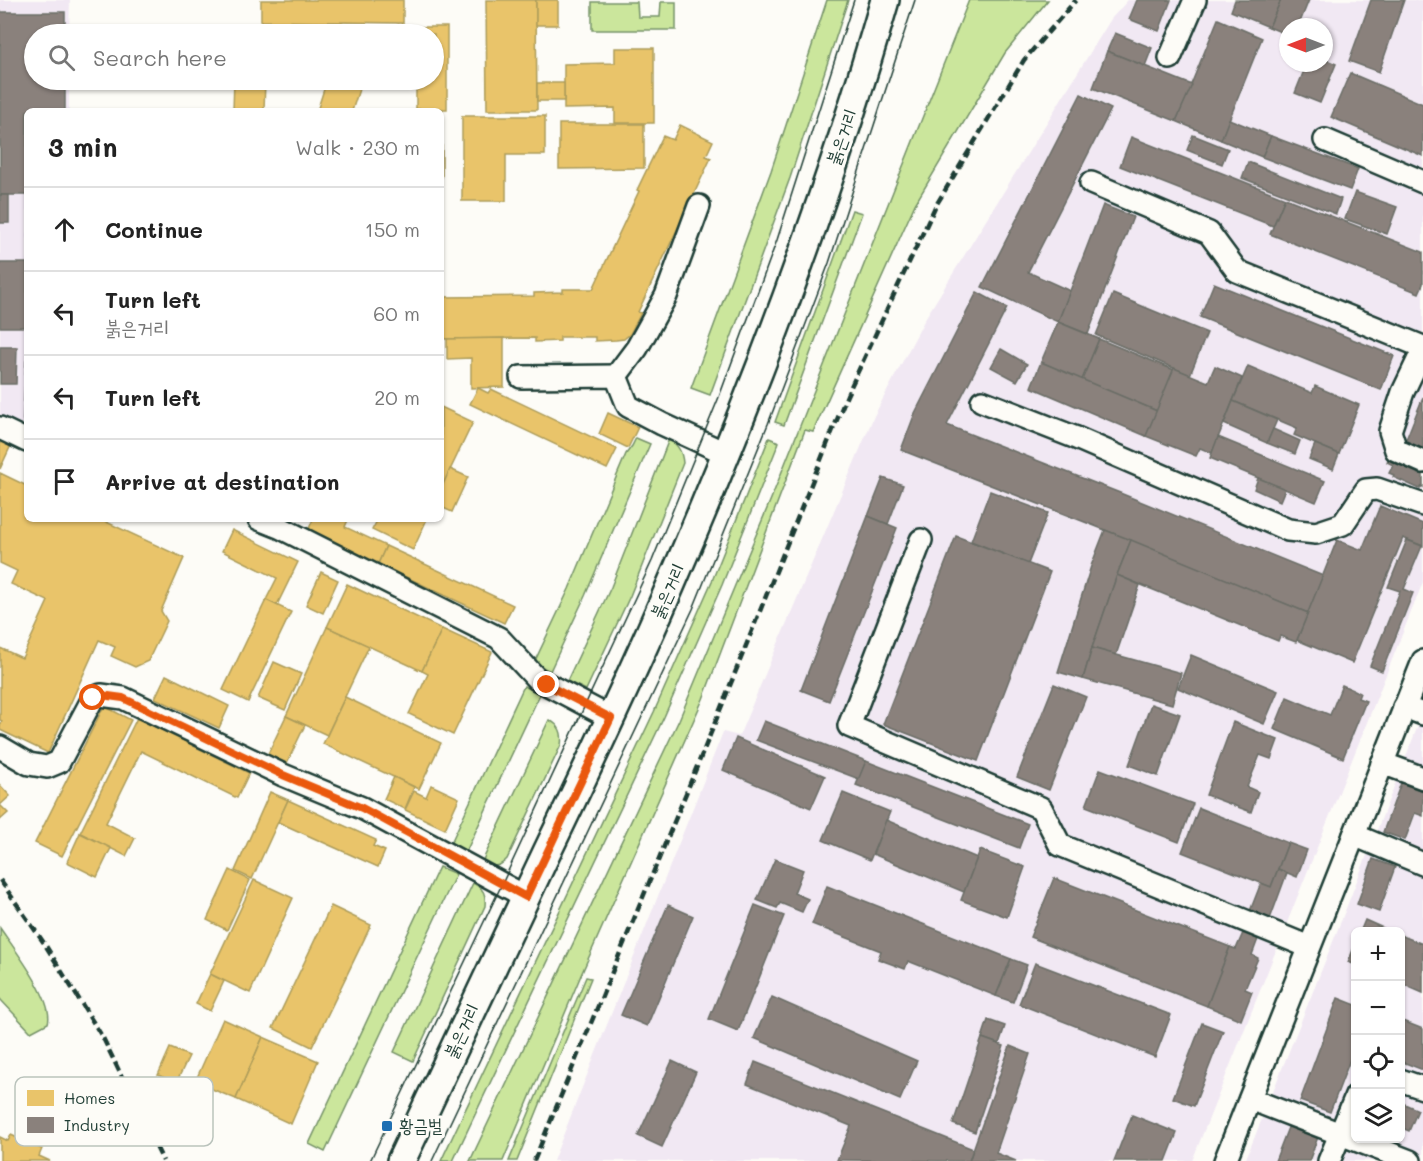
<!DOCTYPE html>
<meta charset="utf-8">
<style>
:root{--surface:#fff;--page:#f6f6f6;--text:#222;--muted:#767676;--line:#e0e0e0}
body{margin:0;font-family:Mali,"Poor Story",sans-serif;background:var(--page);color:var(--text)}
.controls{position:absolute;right:18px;bottom:18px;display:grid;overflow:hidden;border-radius:9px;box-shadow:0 2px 4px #0004}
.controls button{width:54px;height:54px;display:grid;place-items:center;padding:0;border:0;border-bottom:2px solid var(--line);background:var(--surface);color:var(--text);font:30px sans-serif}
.compass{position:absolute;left:1279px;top:18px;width:54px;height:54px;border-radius:50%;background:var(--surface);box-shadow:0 2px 4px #0004;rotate:270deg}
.stop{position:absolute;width:18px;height:18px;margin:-14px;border:4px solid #ea580c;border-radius:50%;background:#fff}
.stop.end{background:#ea580c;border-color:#fff;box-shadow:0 2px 6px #0008}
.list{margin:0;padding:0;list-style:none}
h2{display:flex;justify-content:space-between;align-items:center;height:78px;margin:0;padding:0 24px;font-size:26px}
h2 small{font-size:20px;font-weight:400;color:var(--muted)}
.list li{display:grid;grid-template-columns:39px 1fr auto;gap:18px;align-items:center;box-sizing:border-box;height:84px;padding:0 24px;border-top:2px solid var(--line)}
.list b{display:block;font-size:22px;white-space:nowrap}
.list p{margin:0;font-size:20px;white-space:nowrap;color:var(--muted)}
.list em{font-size:20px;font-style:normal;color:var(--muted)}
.icon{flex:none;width:33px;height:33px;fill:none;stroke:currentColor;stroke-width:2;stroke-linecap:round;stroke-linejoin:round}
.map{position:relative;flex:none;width:1423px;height:1161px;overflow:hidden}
.search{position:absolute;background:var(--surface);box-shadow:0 2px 4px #0004;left:24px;top:24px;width:420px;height:66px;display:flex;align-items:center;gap:15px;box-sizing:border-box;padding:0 21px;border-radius:33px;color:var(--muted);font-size:22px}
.panel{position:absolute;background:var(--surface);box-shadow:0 2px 4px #0004;left:24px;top:108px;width:420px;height:414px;border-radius:9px}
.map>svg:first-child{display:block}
.built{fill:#f1e8f3;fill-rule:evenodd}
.green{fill:#cbe69c;stroke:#759268;stroke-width:1.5}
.homes{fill:#e9c46a;stroke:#ac9c5a;stroke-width:1.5}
.industry{fill:#8a817c;stroke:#6a6d66;stroke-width:1.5}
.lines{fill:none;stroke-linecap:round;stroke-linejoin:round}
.minor-casing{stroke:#1f3d34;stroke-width:26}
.major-casing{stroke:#1f3d34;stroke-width:32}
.minor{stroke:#fdfcf7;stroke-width:21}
.major{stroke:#fdfcf7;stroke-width:27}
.tram{stroke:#1f3d34;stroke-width:1.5}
.rail{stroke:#1f3d34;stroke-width:4.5;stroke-dasharray:9 4.5;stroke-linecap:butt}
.route{stroke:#ea580c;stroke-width:8}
.poi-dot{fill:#1f6fb2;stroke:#fdfcf7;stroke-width:2}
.labels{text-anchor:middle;stroke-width:6;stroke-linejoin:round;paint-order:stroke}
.street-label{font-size:18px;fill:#1f3d34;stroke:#fdfcf7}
.poi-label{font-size:18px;fill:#1f3d34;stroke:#fdfcf7;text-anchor:start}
.key{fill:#fdfcf7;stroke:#bac3bc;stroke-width:1.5}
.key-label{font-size:16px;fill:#1f3d34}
</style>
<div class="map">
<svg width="1423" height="1161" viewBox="0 0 1423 1161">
<rect width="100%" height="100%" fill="#fdfcf7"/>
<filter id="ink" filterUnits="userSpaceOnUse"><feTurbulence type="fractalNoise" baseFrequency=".0167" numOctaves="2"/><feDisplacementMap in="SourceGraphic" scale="12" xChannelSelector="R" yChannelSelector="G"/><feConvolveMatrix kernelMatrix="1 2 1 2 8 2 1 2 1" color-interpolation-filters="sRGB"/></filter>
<g filter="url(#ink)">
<g class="built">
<path d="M0,0H70L69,34H34V80H69V111H27V424L10,423L0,419Z"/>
<path d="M1128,0H1423V582L1192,1161H553L723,732L739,736L874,416L926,317L1111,19ZM1288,27H1324V63H1288Z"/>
<path d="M1423,713V1161H1245L1332,944ZM1356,932H1400V1138H1356Z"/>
</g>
<g class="green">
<path d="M827,0H848L790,178L710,395L691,388L771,171Z"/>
<path d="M969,0H1048L1005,53L915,204L813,432L805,430L703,699L581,975L503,1161H470L679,720L771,499Z"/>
<path d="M592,2H637L638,17H660L661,2H676V30H592Z"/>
<path d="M852,210L862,213L784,425L775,422Z"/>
<path d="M636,438L650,444L585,596L550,671L534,663L569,589L626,454L632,446Z"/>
<path d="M769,438L779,442L722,585L664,717L453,1161H441L654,712L712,581Z"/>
<path d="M669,439C679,446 682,452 683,463L630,596L586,690L567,681L611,587Z"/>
<path d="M524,686L540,694L465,854L449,847Z"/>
<path d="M549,720C560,725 563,733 561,745L507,859C499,868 492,867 482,862Z"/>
<path d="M439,867L456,874L325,1152L309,1144Z"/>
<path d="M473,883C484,889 486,894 485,906L413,1061L394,1052Z"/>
<path d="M0,928C13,947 55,1001 48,1023L31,1032L0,999Z"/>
<path d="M586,977L591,978L517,1161H509Z"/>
</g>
<g class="homes">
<path d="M261,0H403V23L261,21Z"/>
<path d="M486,0H536L537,110H487Z"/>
<rect x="536" y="0" width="22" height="25"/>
<path d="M417,27H447V109H416V80H434V34H417Z"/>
<path d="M615,48H654V123H615V108L564,109V64L615,63Z"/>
<path d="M234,80H265L264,111H233Z"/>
<path d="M327,80H351L361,83L352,111H317Z"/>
<rect x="537" y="83" width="27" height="18"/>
<path d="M416,109H442V178L441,111H416Z"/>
<path d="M462,116H545V155H506V201H462Z"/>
<path d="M559,124H644V168L559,169Z"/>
<path d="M680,125L713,141L706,156L711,158L638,312L641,313L630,334L624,339L616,340L595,341V337H560V341L535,342V338L441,339V297L534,296V293L563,292V289H593L639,191L637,190L663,136L673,140Z"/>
<path d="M504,338V387L471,388V358L447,359V339Z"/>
<path d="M478,388L488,393L491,389L617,449L607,469L470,404Z"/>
<path d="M441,407L473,422L441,489Z"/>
<path d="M608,413L638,427L628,448L599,434Z"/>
<path d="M0,440L11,445L0,469Z"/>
<path d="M450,469L468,477L452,512L441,507V489Z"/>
<path d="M0,473L27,486V519H100L184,558L161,611L167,621L148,661L135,667L111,656L115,647L99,640L48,753L0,730V726L2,721L0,720V648L22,658L48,601L11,584L17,571L0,563Z"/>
<path d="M313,519L348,520L345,527L386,546L378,564L308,531Z"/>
<path d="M378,519H427L413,550L372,530Z"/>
<path d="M232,530L298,562L277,605L266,600L277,578L222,551Z"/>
<path d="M386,546L513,605L504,623L378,564Z"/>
<path d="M321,572L338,580L323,613L306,605Z"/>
<path d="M347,584L442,629L422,671L327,627Z"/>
<path d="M266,600L291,612L248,702L223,690Z"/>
<path d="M327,627L369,646L327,735L286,716Z"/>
<path d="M442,629L492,652L453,735L409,714L428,674L422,671Z"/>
<path d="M274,662L301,674L285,710L258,698Z"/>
<path d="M166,675L229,706L219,728L155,698Z"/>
<path d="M345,697L441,743L419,789L323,744Z"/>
<path d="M104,706L131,720L62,856L35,843Z"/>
<path d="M286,716L305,725L285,767L266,758Z"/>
<path d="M137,718L249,773L237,798L141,751L106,823L135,838L126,856L80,833Z"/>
<path d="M394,777L414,787L405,809L384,799Z"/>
<path d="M0,785L10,796L0,805Z"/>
<path d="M431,785L459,798L445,829L405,810L414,791L426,797Z"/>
<path d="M270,792L288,800L252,879L235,871Z"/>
<path d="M288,800L376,840L373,846L385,851L378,867L278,822Z"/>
<path d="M0,805L8,813L0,820Z"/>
<path d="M80,833L111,848L97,877L67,862Z"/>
<path d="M230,870L250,880L227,930L207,920Z"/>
<path d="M254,880L293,898L250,993L210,974Z"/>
<path d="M331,906L371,925L312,1047L273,1028Z"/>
<path d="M210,974L224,981L210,1011L196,1004Z"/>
<path d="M223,1019L263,1037L236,1099L195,1082Z"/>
<path d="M263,1037L318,1061L291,1124L236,1099Z"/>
<path d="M170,1048L189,1056L176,1083L158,1075Z"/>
<path d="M11,1135L42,1149L39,1156L50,1161H0V1137L8,1141Z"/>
</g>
<g class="industry">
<path d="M1137,0H1171L1159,31L1129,19Z"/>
<path d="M1235,0H1281L1269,27L1231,11Z"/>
<path d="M1281,0H1309L1298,27H1288V35L1269,27Z"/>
<path d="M1371,0H1404L1379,72L1349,61Z"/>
<path d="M0,12H65V34H34V80H65V111H27V195H0Z"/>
<path d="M1218,19L1262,38L1221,140L1176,121Z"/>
<path d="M1115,33L1152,48L1145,66L1107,51Z"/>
<path d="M1107,51L1192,85L1176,121L1093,88Z"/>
<path d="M1324,59L1336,64L1320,103L1295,93L1307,63H1324Z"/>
<path d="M1350,73L1423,104V156L1331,117Z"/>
<path d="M1081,94L1111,109L1028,272L1070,291L1058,322L982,287Z"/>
<path d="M1229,119L1271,136L1262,157L1221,140Z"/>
<path d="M1193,135L1228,149L1222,164L1187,150Z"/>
<path d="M1271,136L1358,169L1350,190L1262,157Z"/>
<path d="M1131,137L1285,198L1273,226L1120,166Z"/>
<path d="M1248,162L1341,199L1336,214L1242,178Z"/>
<path d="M1355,192L1397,207L1387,234L1345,219Z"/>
<rect x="0" y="195" width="9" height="28"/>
<path d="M1285,198L1423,252V284L1419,293L1270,234Z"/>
<path d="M1103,205L1133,217L1088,334L1058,322Z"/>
<rect x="0" y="263" width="27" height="64"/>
<path d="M1214,283L1394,356L1381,390L1200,317Z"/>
<path d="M977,292L1007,308L947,425L1120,493L1323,576L1308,613L1105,530L901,450L915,413Z"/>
<path d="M1113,294L1207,333L1190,375L1096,335Z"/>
<path d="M1058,322L1099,339L1082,380L1041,362Z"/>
<path d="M1099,339L1174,370L1157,411L1082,380Z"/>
<path d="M0,347H17L16,384H0Z"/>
<path d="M1001,349L1027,364L1017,381L991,367Z"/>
<path d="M26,361H27V421L23,420Z"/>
<path d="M1041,362L1157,411L1146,436L1031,387Z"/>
<path d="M1215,366L1242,378L1212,453L1200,448L1196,456L1146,436L1174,368L1208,382Z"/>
<path d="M1248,366L1312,393L1315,386L1359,405L1339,454L1294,435L1297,428L1233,401Z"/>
<path d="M1423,397V455L1403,447Z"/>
<path d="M1233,401L1277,420L1267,443L1224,424Z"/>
<path d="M1273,429L1300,441L1295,454L1267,443Z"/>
<path d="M1218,437L1325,481L1316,502L1210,458Z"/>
<path d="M1315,444L1339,454L1333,469L1309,459Z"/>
<path d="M1390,455L1423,469V487L1422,486L1420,489L1393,477L1394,475L1389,473L1393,465L1387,462Z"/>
<path d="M883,478L903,485L888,524L868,516Z"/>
<path d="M1258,478L1285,489L1280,501L1254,489Z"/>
<path d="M990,491L1048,513L1028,564L971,541Z"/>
<path d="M1380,506L1423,524V546L1403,538L1352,663L1297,640L1337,540L1362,550Z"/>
<path d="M868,516L897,528L829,701L801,690Z"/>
<path d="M1105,530L1131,540L1117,575L1092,648L1083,679L1058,672L1091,566Z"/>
<path d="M956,536L1050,572L978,761L883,724Z"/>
<path d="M1131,540L1308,613L1296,642L1280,636L1278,641L1117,575Z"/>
<path d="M1407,540L1422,546L1404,589L1413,593L1382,671L1370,666L1400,591L1388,587Z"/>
<path d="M1117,575L1140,585L1116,655L1092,648Z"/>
<path d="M1092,648L1181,673L1172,704L1083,679Z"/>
<path d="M1191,655L1278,691L1264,724L1178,688Z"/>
<path d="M1054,684L1086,697L1049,790L1017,777Z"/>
<path d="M1342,685L1360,693L1358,698L1366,701L1343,758L1274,729L1287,697L1330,715Z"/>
<path d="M1151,704L1180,714L1158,776L1129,765Z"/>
<path d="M764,721L866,761L859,779L756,740Z"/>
<path d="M1233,722L1278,740L1271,759L1260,755L1247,787L1258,792L1251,812L1206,795Z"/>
<path d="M736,738L825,776L811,808L723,770Z"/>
<path d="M866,761L1028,824L1019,848L856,785Z"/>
<path d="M1100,769L1193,804L1179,842L1086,806Z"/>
<path d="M1401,783L1423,791V816L1415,813L1405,840L1383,832Z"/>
<path d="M843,793L890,812L870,860L823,840Z"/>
<path d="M1199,808L1288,843L1271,887L1182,852Z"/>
<path d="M886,820L977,858L964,892L873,854Z"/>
<path d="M1288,843L1307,850L1297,877L1278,869Z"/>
<path d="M980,850L1025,867L1007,917L961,900Z"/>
<path d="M775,859L803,870L794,893L808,899L802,912L780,903L777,908L757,900Z"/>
<path d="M1373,859L1395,867L1379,912L1357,904Z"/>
<path d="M1278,869L1287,873L1270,919L1250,911L1261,883L1271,887Z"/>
<path d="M1054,878L1230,947L1207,1006L1030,937Z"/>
<path d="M827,886L1011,959L996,996L908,961L905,969L878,959L881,951L812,924Z"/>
<path d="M668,905L693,916L647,1026L621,1015Z"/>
<path d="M755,905L784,916L738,1031L709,1019Z"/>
<path d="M1365,920L1392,932H1360Z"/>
<path d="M1243,933L1258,939L1252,955L1258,958L1245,989L1252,992L1241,1020L1207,1006L1230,947L1236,949Z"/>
<path d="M1400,935L1423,944V993L1400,983Z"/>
<path d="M1356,943V965L1348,962Z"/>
<path d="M1011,959L1027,965L1013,1002L996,996Z"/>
<path d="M1035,963L1171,1015L1155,1057L1019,1004Z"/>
<path d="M772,997L917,1061L900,1100L754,1038Z"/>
<path d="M1338,998L1356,1005V1044L1330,1112L1300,1101Z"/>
<path d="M988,1020L1005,1026L999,1044L982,1038Z"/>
<path d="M1400,1020L1423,1029V1070L1400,1061Z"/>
<path d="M1202,1023L1223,1031L1194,1106L1173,1098Z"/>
<path d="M982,1038L1004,1046L975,1132L953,1124Z"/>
<path d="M1010,1046L1030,1054L996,1153L1016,1161H969Z"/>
<path d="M672,1061L696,1072L662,1147L638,1136Z"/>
<path d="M755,1062L973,1149L969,1161L837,1160L851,1126L747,1084Z"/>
<path d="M1400,1102L1418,1110L1409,1131L1400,1127Z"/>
<path d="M1132,1115L1177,1133L1166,1161H1114Z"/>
<path d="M1289,1125L1318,1137L1309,1161H1275Z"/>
</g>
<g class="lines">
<defs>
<g id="minor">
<path d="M1170,58L1195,0"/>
<path d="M1325,140L1423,182"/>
<path d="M1091,183L1209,233L1237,271L1423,347"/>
<path d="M1423,350L1403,392L1390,431L1396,450L1423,462"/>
<path d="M616,376L637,348L666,296L699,206"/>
<path d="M521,377L616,376L628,406L662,424L725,453"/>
<path d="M982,401L1074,437L1288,530L1316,533L1343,524L1366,490L1377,489L1423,505"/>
<path d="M0,428L27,441"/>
<path d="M259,519L279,527L499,638L537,679L611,718"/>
<path d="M921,540L849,726L1041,808L1060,845L1309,947"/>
<path d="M1404,707L1423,714"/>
<path d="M0,747L29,764L47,767L59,762L93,698L101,695L123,698L283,775L362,808L526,897"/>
<path d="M1382,763L1423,778"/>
<path d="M1354,835L1423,864"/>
<path d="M1400,1080L1423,1088"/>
<path d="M1250,1099L1410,1161"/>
<path d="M1225,1161L1423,661"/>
<path d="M1329,1161L1356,1096"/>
</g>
<path id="major" d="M401,1161C449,1058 498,955 547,852C590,763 633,673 672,582C754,393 828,198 885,0"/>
</defs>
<use href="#minor" class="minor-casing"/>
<use href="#major" class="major-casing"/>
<use href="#minor" class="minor"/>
<use href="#major" class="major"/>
<g class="tram">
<path d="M370,1161L502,884L652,561L719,397L777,240L854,0"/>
<path d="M432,1161L693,609L768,424L829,263L915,0"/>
</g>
<g class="rail">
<path d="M0,880L44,943L103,1038L163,1161"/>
<path d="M534,1161L710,735L847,395L935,207L1024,60L1076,0"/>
</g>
</g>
</g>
<g class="lines" filter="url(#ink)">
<path class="route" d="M93,698L101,695L123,698L283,775L362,808L526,897L611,718L547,685"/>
</g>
<rect class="poi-dot" x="381" y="1120" width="12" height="12" rx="3"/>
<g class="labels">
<g class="street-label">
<text transform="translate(842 137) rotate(-71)" y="6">붉은거리</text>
<text transform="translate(668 591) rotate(-66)" y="6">붉은거리</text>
<text transform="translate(462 1031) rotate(-65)" y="6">붉은거리</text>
</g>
<g class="poi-label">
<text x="399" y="1132">황금벌</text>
</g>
</g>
<rect x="15" y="1077" width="198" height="69" rx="9" class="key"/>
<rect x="27" y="1090" width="27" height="16" fill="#e9c46a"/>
<rect x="27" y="1117" width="27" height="16" fill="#8a817c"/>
<g class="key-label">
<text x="64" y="1104">Homes</text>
<text x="64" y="1131">Industry</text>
</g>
</svg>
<div class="controls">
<button>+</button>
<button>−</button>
<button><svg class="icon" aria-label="locate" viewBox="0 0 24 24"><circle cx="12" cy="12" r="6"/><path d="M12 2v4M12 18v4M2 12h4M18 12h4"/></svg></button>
<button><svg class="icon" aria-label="layers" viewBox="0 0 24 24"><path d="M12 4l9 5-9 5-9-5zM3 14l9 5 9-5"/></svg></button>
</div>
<svg class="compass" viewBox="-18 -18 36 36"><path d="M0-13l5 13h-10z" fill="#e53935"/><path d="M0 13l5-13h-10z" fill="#767676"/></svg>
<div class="stop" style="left:93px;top:698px"></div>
<div class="stop end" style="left:547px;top:685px"></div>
<div class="search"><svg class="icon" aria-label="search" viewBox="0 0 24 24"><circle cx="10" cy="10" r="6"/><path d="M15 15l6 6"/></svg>Search here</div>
<section class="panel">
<h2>3 min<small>Walk · 230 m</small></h2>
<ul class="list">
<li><svg class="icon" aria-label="ahead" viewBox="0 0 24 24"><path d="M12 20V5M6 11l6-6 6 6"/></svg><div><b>Continue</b></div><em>150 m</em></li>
<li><svg class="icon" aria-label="left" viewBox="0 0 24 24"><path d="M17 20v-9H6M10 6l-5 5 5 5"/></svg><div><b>Turn left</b><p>붉은거리</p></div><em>60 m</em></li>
<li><svg class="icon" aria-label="left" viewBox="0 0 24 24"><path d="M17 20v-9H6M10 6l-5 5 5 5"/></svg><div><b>Turn left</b></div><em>20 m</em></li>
<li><svg class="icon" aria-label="arrive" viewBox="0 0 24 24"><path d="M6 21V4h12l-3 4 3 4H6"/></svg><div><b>Arrive at destination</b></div></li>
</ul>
</section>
</div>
